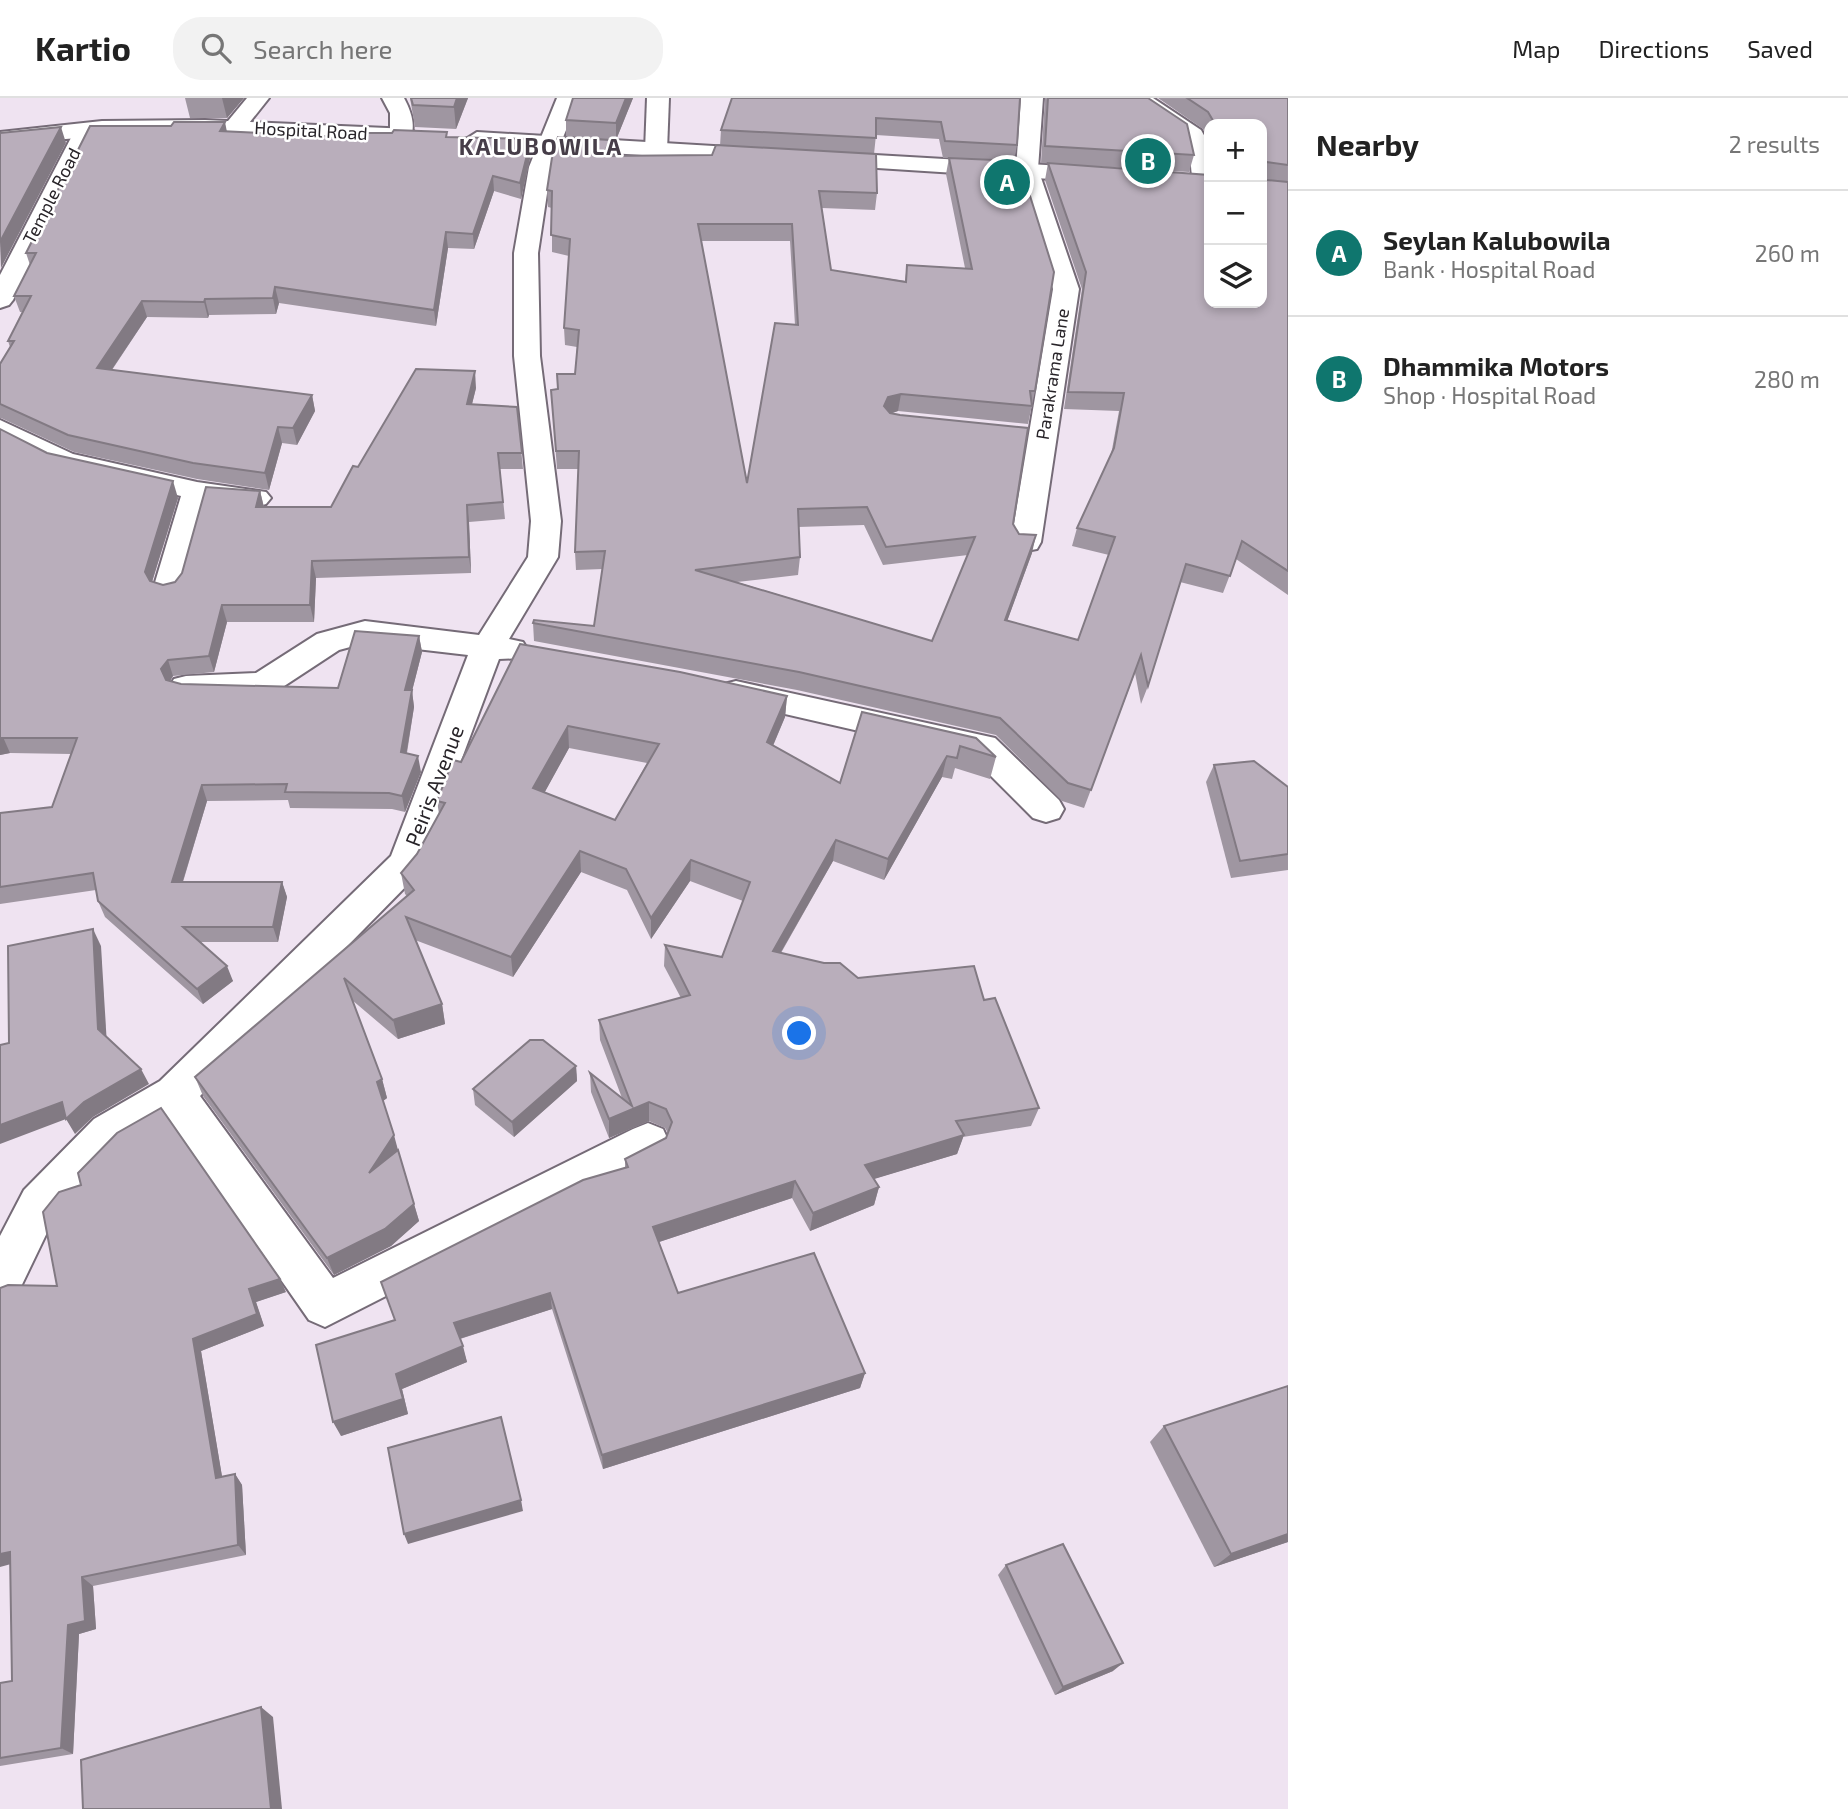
<!DOCTYPE html>
<meta charset="utf-8">
<style>
:root{--surface:#fff;--page:#f2f2f2;--text:#222;--muted:#767676;--line:#e0e0e0;--accent:#0f766e}
body{margin:0;font-family:"Exo 2",sans-serif;background:var(--page);color:var(--text)}
.controls{position:absolute;right:21px;top:21px;display:grid;overflow:hidden;border-radius:14px;box-shadow:0 4px 10px #0003}
.controls button{width:63px;height:63px;display:grid;place-items:center;padding:0;border:0;border-bottom:2px solid var(--line);background:var(--surface);color:var(--text);font:35px sans-serif}
.you{position:absolute;left:800px;top:936px;width:24px;height:24px;margin:-18px;border:5px solid #fff;border-radius:50%;background:#1a73e8;box-shadow:0 0 0 10px #1a73e833}
.badge{display:grid;place-items:center;width:46px;height:46px;border-radius:50%;background:var(--accent);color:#fff;font-size:23px;font-weight:700}
.pin{position:absolute;translate:-50% -50%;border:4px solid #fff;box-shadow:0 2px 7px #0006}
.list{margin:0;padding:0;list-style:none}
h2{display:flex;justify-content:space-between;align-items:center;height:91px;margin:0;padding:0 28px;font-size:30px}
h2 small{font-size:23px;font-weight:400;color:var(--muted)}
.list li{display:grid;grid-template-columns:46px 1fr auto;gap:21px;align-items:center;box-sizing:border-box;height:126px;padding:0 28px;border-top:2px solid var(--line)}
.list b{display:block;font-size:26px;white-space:nowrap}
.list p{margin:0;font-size:23px;white-space:nowrap;color:var(--muted)}
.list em{font-size:23px;font-style:normal;color:var(--muted)}
.icon{flex:none;width:38px;height:38px;fill:none;stroke:currentColor;stroke-width:2;stroke-linecap:round;stroke-linejoin:round}
.map{position:relative;flex:none;width:1288px;height:1711px;overflow:hidden}
header{display:flex;align-items:center;gap:42px;box-sizing:border-box;height:98px;padding:0 35px;background:var(--surface);border-bottom:2px solid var(--line)}
header strong{font-size:33px}
nav{display:flex;gap:38px;margin-inline-start:auto;font-size:24px}
.search{width:490px;height:63px;background:var(--page);display:flex;align-items:center;gap:18px;box-sizing:border-box;padding:0 24px;border-radius:28px;color:var(--muted);font-size:26px}
main{display:flex}
aside{flex:1;background:var(--surface)}
.map>svg:first-child{display:block}
.lines{fill:none;stroke-linecap:round;stroke-linejoin:round}
.minor-casing{stroke:#756b77;stroke-width:4}
.major-casing{stroke:#756b77;stroke-width:4}
.minor{fill:#fff;fill-rule:evenodd}
.major{fill:#fff;fill-rule:evenodd}
.wall{fill:#9f96a1;fill-rule:evenodd}
.shaded-wall{fill:#827a83}
.building{fill:#b9aebb;stroke:#827a83;stroke-width:2;fill-rule:evenodd}
.labels{text-anchor:middle;stroke-width:5;stroke-linejoin:round;paint-order:stroke}
.far-street-label{font-size:18px;fill:#282429;stroke:#fff}
.street-label{font-size:21px;fill:#282429;stroke:#fff}
.far-district-label{font-size:23px;font-weight:bold;letter-spacing:2px;fill:#463d48;stroke:#fff}
</style>
<header>
<strong>Kartio</strong>
<div class="search"><svg class="icon" aria-label="search" viewBox="0 0 24 24"><circle cx="10" cy="10" r="6"/><path d="M15 15l6 6"/></svg>Search here</div>
<nav><a>Map</a><a>Directions</a><a>Saved</a></nav>
</header>
<main>
<div class="map">
<svg width="1288" height="1711" viewBox="0 0 1288 1711">
<rect width="100%" height="100%" fill="#efe3f1"/>
<g class="lines">
<defs>
<g id="minor">
<path d="M247,0H269L242,34H226L223,29Z"/>
<path d="M382,0H404C411,13 417,29 409,43L401,45L390,38V15Z"/>
<path d="M557,0H579L551,69L538,155L540,258L561,423L558,459L509,541L523,544L528,552L523,560L499,561L419,775L200,998L333,1180L633,1031L648,1025L663,1031L669,1044L663,1057L325,1229L309,1222L169,1021L124,1047L54,1120L16,1199L0,1205V1138L24,1092L94,1021L160,983L391,758L468,557L365,545L339,552L275,594L263,597L186,600L174,597L169,589L174,581L186,578L256,575L317,536L365,523L479,537L528,459L531,423L514,258V155L529,69Z"/>
<path d="M647,0H669L667,53L656,60L645,53Z"/>
<path d="M1021,0H1043L1038,71L1079,191L1041,444L1037,451L1026,453L1015,451L1011,444L1053,191L1016,71Z"/>
<path d="M1130,0H1153L1201,32L1209,46V91L1197,90C1187,76 1195,55 1184,41C1171,24 1145,21 1130,0Z"/>
<path d="M86,25L97,32L13,202L9,207L0,210V177L75,32Z"/>
<path d="M0,322L73,356L197,384L266,394L271,400L266,406L256,409L209,403L185,491L180,498L169,501L158,498L153,491L181,398L54,369L0,341Z"/>
<path d="M736,583L995,640L1059,702L1064,711L1059,720L1046,724L1033,720L972,659L724,602L719,594L724,586Z"/>
</g>
<g id="major">
<path d="M205,22L410,31L421,38L410,45C273,38 137,29 0,48V34L102,23Z"/>
<path d="M477,34L766,51L777,58L766,65L469,46L466,41Z"/>
<path d="M823,54L1098,70L1109,77L1098,84L815,66L812,61Z"/>
</g>
</defs>
<use href="#minor" class="minor-casing"/>
<use href="#major" class="major-casing"/>
<use href="#minor" class="minor"/>
<use href="#major" class="major"/>
</g>
<g class="wall">
<path d="M185,0H244L227,20H190Z"/>
<path d="M410,0H468L456,31L415,29Z"/>
<path d="M573,0H633L616,42L566,38V22Z"/>
<path d="M1020,0L1017,47L1014,63L1035,293L1028,326L898,313L892,315L1013,426L1032,455L1007,523L1078,542L1109,457L1072,448L1077,430L1111,357L1119,313L1064,311L1082,191L1045,82L1048,65L1209,205L1262,26H1209V42L1203,31L1158,0H1288V497L1236,461L1223,495L1180,484L1148,588L1141,606L1135,575L1084,710L1062,703L996,637L797,592L534,543L533,525L594,528L603,471L576,472L575,454L579,371H557L551,292L558,291L557,276H575L577,249L565,247L564,230L569,158L552,154V110L548,109L547,92L610,42V58L712,57L720,48L721,32ZM876,37L939,41L943,60H949L946,76L965,170L907,167L905,183L831,172L822,110L875,112L877,95L874,56ZM701,143H790L795,227L747,385ZM864,427L883,467L968,457L932,543L737,484L798,477L800,459L798,429Z"/>
<path d="M1045,0H1148L1194,57L1189,74L1041,65Z"/>
<path d="M227,33L358,40L448,39L531,56L521,101L494,93L474,151L448,150L436,228L279,205L276,216L209,217L208,220L147,219L112,272L312,297L315,313L297,347L282,345L269,392L197,381L74,354L1,320H0V266L10,249L8,243L22,214H20L14,198L30,167L26,155Z"/>
<path d="M476,290L472,306L517,309L523,371H500L505,421L469,424L471,475L316,480L314,524H227L214,574L173,578L170,583L181,586L338,590L419,538L422,554L412,593L414,609L407,655L421,674L405,714L392,711L290,710L288,702L207,703L183,784H282L287,799L278,844H201L233,883L203,906L105,819L98,803L96,792L0,806V715L52,709L71,656L10,655L0,657V331L47,355L178,400L152,484L163,487L175,484L260,393L264,409H331L358,369Z"/>
<path d="M520,546L787,598L785,619L773,648L840,685L862,614L996,659L990,681L955,670L952,681L942,679L884,782L833,763L781,855L858,880L984,902L1039,1010L1031,1028L963,1039L957,1056L873,1081L879,1089L874,1107L810,1133L792,1100L659,1144L678,1195L865,1275L860,1290L603,1371L552,1211L460,1241L467,1264L402,1291L408,1316L341,1338L394,1222L625,1069V1061L666,1040L668,1035L665,1030L649,1023L609,1040L591,994L590,975L622,1000L600,942L599,922L681,900L664,868L665,847L722,859L743,803L690,783L651,841L627,792L581,774L513,879L415,842L442,906L445,926L398,941L352,902L382,981L387,1000L383,1003L419,1123L391,1148L334,1177L203,998L195,979L407,798L405,796L401,775L417,756L439,716L437,703L461,664ZM569,650L647,665L615,722L544,695Z"/>
<path d="M1214,667L1288,689V772L1231,780L1206,684Z"/>
<path d="M576,968L577,983L514,1039L475,1007L473,991Z"/>
<path d="M0,1190L286,1194L256,1204L264,1228L201,1253L222,1379L235,1376L242,1387L246,1457L93,1488L96,1531L79,1536L73,1656L0,1668V1585L12,1583L10,1466Z"/>
<path d="M1164,1328L1288,1444L1214,1469L1150,1344Z"/>
<path d="M1006,1467L1113,1573L1055,1597L998,1477Z"/>
</g>
<g class="shaded-wall">
<path d="M222,0H244L227,20Z"/>
<path d="M457,0H468L456,31L454,9Z"/>
<path d="M626,0H633L616,42V25Z"/>
<path d="M225,24L228,39L220,33Z"/>
<path d="M61,29L66,45L1,170L0,144Z"/>
<path d="M531,41V56L521,101L520,85Z"/>
<path d="M610,42V58H603Z"/>
<path d="M493,78L494,93L474,151L473,136Z"/>
<path d="M446,134L448,150L436,228L434,212Z"/>
<path d="M275,189L279,205L276,216L273,200Z"/>
<path d="M205,201L209,217L208,220L204,204Z"/>
<path d="M142,203L147,219L102,286L97,270Z"/>
<path d="M475,273L476,290L468,322L467,306Z"/>
<path d="M901,296L898,313L886,317L884,308L888,299Z"/>
<path d="M312,297L315,313L297,347L293,330Z"/>
<path d="M278,329L282,345L269,392L265,375Z"/>
<path d="M173,383L178,400L150,490L145,474Z"/>
<path d="M260,393L264,410L256,409Z"/>
<path d="M467,407L469,424L471,475L469,459Z"/>
<path d="M1036,437L1032,455L1001,540L1005,522Z"/>
<path d="M312,463L316,480L314,524L310,507Z"/>
<path d="M222,507L227,524L214,574L209,558Z"/>
<path d="M419,538L422,554L412,593L414,609L404,670L401,654L405,592Z"/>
<path d="M168,562L173,578L167,588L161,571Z"/>
<path d="M787,598L785,619L765,666L767,644Z"/>
<path d="M568,628L569,650L535,712L533,690Z"/>
<path d="M3,639L10,655L0,657V640Z"/>
<path d="M418,658L421,674L405,714L402,698Z"/>
<path d="M947,658L942,679L884,782L888,761Z"/>
<path d="M202,687L207,703L178,799L172,784Z"/>
<path d="M836,742L833,763L770,873L773,853Z"/>
<path d="M580,753L581,774L513,879L511,859Z"/>
<path d="M691,762L690,783L651,841V820Z"/>
<path d="M282,784L287,799L278,844L273,829Z"/>
<path d="M93,831L101,848L107,947L98,931Z"/>
<path d="M227,868L233,883L203,906L197,891Z"/>
<path d="M442,906L445,926L398,941L393,922Z"/>
<path d="M576,968L577,983L514,1039L512,1024Z"/>
<path d="M141,971L149,986L93,1019L75,1036L66,1021L0,1046V1027L62,1004H84Z"/>
<path d="M382,981L387,1000L383,1003L377,984Z"/>
<path d="M649,1004V1023L609,1040V1021Z"/>
<path d="M394,1037L399,1056L369,1075Z"/>
<path d="M964,1037L957,1056L861,1085L865,1067Z"/>
<path d="M795,1083L792,1100L653,1146V1129Z"/>
<path d="M879,1089L874,1107L810,1133L813,1115Z"/>
<path d="M414,1106L419,1123L391,1148L334,1177L327,1160Z"/>
<path d="M280,1181L286,1194L256,1204L264,1228L201,1253L224,1390L216,1380L193,1241L249,1191Z"/>
<path d="M550,1195L552,1211L459,1241L454,1225Z"/>
<path d="M463,1248L467,1264L402,1291L408,1316L341,1338L333,1324L396,1276Z"/>
<path d="M865,1275L860,1290L603,1371L602,1357Z"/>
<path d="M235,1376L242,1387L246,1457L238,1447Z"/>
<path d="M521,1402L523,1413L408,1446L404,1436Z"/>
<path d="M1288,1436V1444L1214,1469L1231,1456Z"/>
<path d="M10,1454L22,1463L0,1469V1456Z"/>
<path d="M82,1479L93,1488L96,1531L79,1536L73,1656L61,1650L68,1527Z"/>
<path d="M1123,1565L1113,1573L1055,1597L1063,1589Z"/>
<path d="M261,1609L273,1619L282,1711H271Z"/>
</g>
<g class="building">
<path d="M411,0H457L454,9L413,7Z"/>
<path d="M573,0H626L616,25L566,22Z"/>
<path d="M732,0H1020L1017,47L945,43L941,24L876,20V40L721,32Z"/>
<path d="M1048,0H1148L1187,26L1194,57L1045,48Z"/>
<path d="M1187,0H1288V67L1266,64V82L1288,84V473L1242,443L1230,478L1186,466L1148,588L1141,557L1091,692L1068,685L1000,620L799,574L533,525L534,522L594,528L605,453L575,454L579,353H556L551,292L558,291L557,276H575L579,232L564,230L570,141L551,137L552,93L547,92L553,53L558,39L610,42L603,58L712,57L716,47L876,56L877,95L819,93L831,172L906,184L907,167L972,171L949,60L1019,63L1054,174L1035,293H1030L1032,308L901,296L888,299L884,308L890,315L900,317L1028,330L1013,426L1019,436L1036,437L1005,522L1078,542L1115,439L1077,430L1114,350L1124,295L1068,294L1086,174L1048,65L1209,77V205H1262V26H1215L1208,14ZM698,126H792L798,227L775,225L747,385ZM867,409L886,449L975,439L932,543L695,472L800,459L798,411Z"/>
<path d="M174,24H225L220,33L358,40L360,35H392L394,32L447,34L446,39L531,41L520,85L493,78L473,136L446,134L434,212L275,189L273,200L205,201L204,204L142,203L97,270L312,297L293,330L278,329L265,375L193,365L68,337L0,306V266L14,243H8L31,198H14L36,155H26L90,28H171Z"/>
<path d="M61,29L0,144V35Z"/>
<path d="M416,271L475,273L467,306L517,309L522,355H498L503,404L467,407L469,459L312,463L310,507H222L209,558L168,562L161,571L166,582L181,586L338,590L355,533L419,538L405,592H412L401,654L418,658L402,698L389,695L285,694L287,686L202,687L172,784H282L273,829H183L227,868L197,891L98,803L93,775L0,789V715L52,709L77,640H0V331L47,355L173,383L145,474L150,483L163,487L175,484L182,475L206,389L260,393L256,409H331L353,368L358,369Z"/>
<path d="M520,546L680,574L787,598L767,644L840,685L862,614L976,640L996,659L960,648L957,660L947,658L888,761L836,742L773,853L824,865H840L858,880L974,868L984,902L995,900L1039,1010L956,1023L964,1037L865,1067L879,1089L813,1115L795,1083L653,1129L678,1195L814,1155L865,1275L602,1357L550,1195L454,1225L463,1248L396,1276L403,1301L333,1324L316,1247L395,1222L381,1184L583,1082L628,1069L625,1061L666,1040L672,1024L666,1011L649,1004L609,1021L590,975L632,1008L599,922L690,897L665,847L722,859L750,784L691,762L651,820L626,771L580,753L511,859L406,819L442,906L393,922L344,880L382,981L377,984L394,1037L369,1075L398,1052L414,1106L385,1131L327,1160L195,979L414,792L401,775L417,756L445,705L437,703L453,662L461,664ZM568,628L659,646L615,722L533,690Z"/>
<path d="M1254,663L1288,689V756L1240,763L1214,667Z"/>
<path d="M93,831L98,931L141,971L84,1004L66,1021L62,1004L0,1027V947L9,945L8,848Z"/>
<path d="M530,942H543L576,968L512,1024L473,991Z"/>
<path d="M161,1010L280,1181L249,1191L257,1216L193,1241L216,1380L235,1376L238,1447L82,1479L85,1523L68,1527L61,1650L0,1660V1585L12,1583L10,1454L0,1456V1190L8,1187L57,1188L43,1114L59,1094L81,1087L78,1075L117,1035Z"/>
<path d="M1288,1288V1436L1231,1456L1164,1328Z"/>
<path d="M501,1319L521,1402L404,1436L388,1350Z"/>
<path d="M1063,1446L1123,1565L1063,1589L1006,1467Z"/>
<path d="M261,1609L271,1711H83L81,1662Z"/>
</g>
<g class="labels">
<g class="far-street-label">
<text transform="translate(311 33) rotate(3)" y="6">Hospital Road</text>
<text transform="translate(52 98) rotate(-63)" y="6">Temple Road</text>
<text transform="translate(1053 276) rotate(-81)" y="6">Parakrama Lane</text>
</g>
<g class="street-label">
<text transform="translate(435 688) rotate(-69)" y="7">Peiris Avenue</text>
</g>
<g class="far-district-label">
<text x="541" y="57">KALUBOWILA</text>
</g>
</g>
</svg>
<div class="controls">
<button>+</button>
<button>−</button>
<button><svg class="icon" aria-label="layers" viewBox="0 0 24 24"><path d="M12 4l9 5-9 5-9-5zM3 14l9 5 9-5"/></svg></button>
</div>
<div class="you"></div>
<div class="pin badge" style="left:1007px;top:84px">A</div>
<div class="pin badge" style="left:1148px;top:63px">B</div>
</div>
<aside>
<h2>Nearby<small>2 results</small></h2>
<ul class="list">
<li><span class="badge">A</span><div><b>Seylan Kalubowila</b><p>Bank · Hospital Road</p></div><em>260 m</em></li>
<li><span class="badge">B</span><div><b>Dhammika Motors</b><p>Shop · Hospital Road</p></div><em>280 m</em></li>
</ul>
</aside>
</main>
